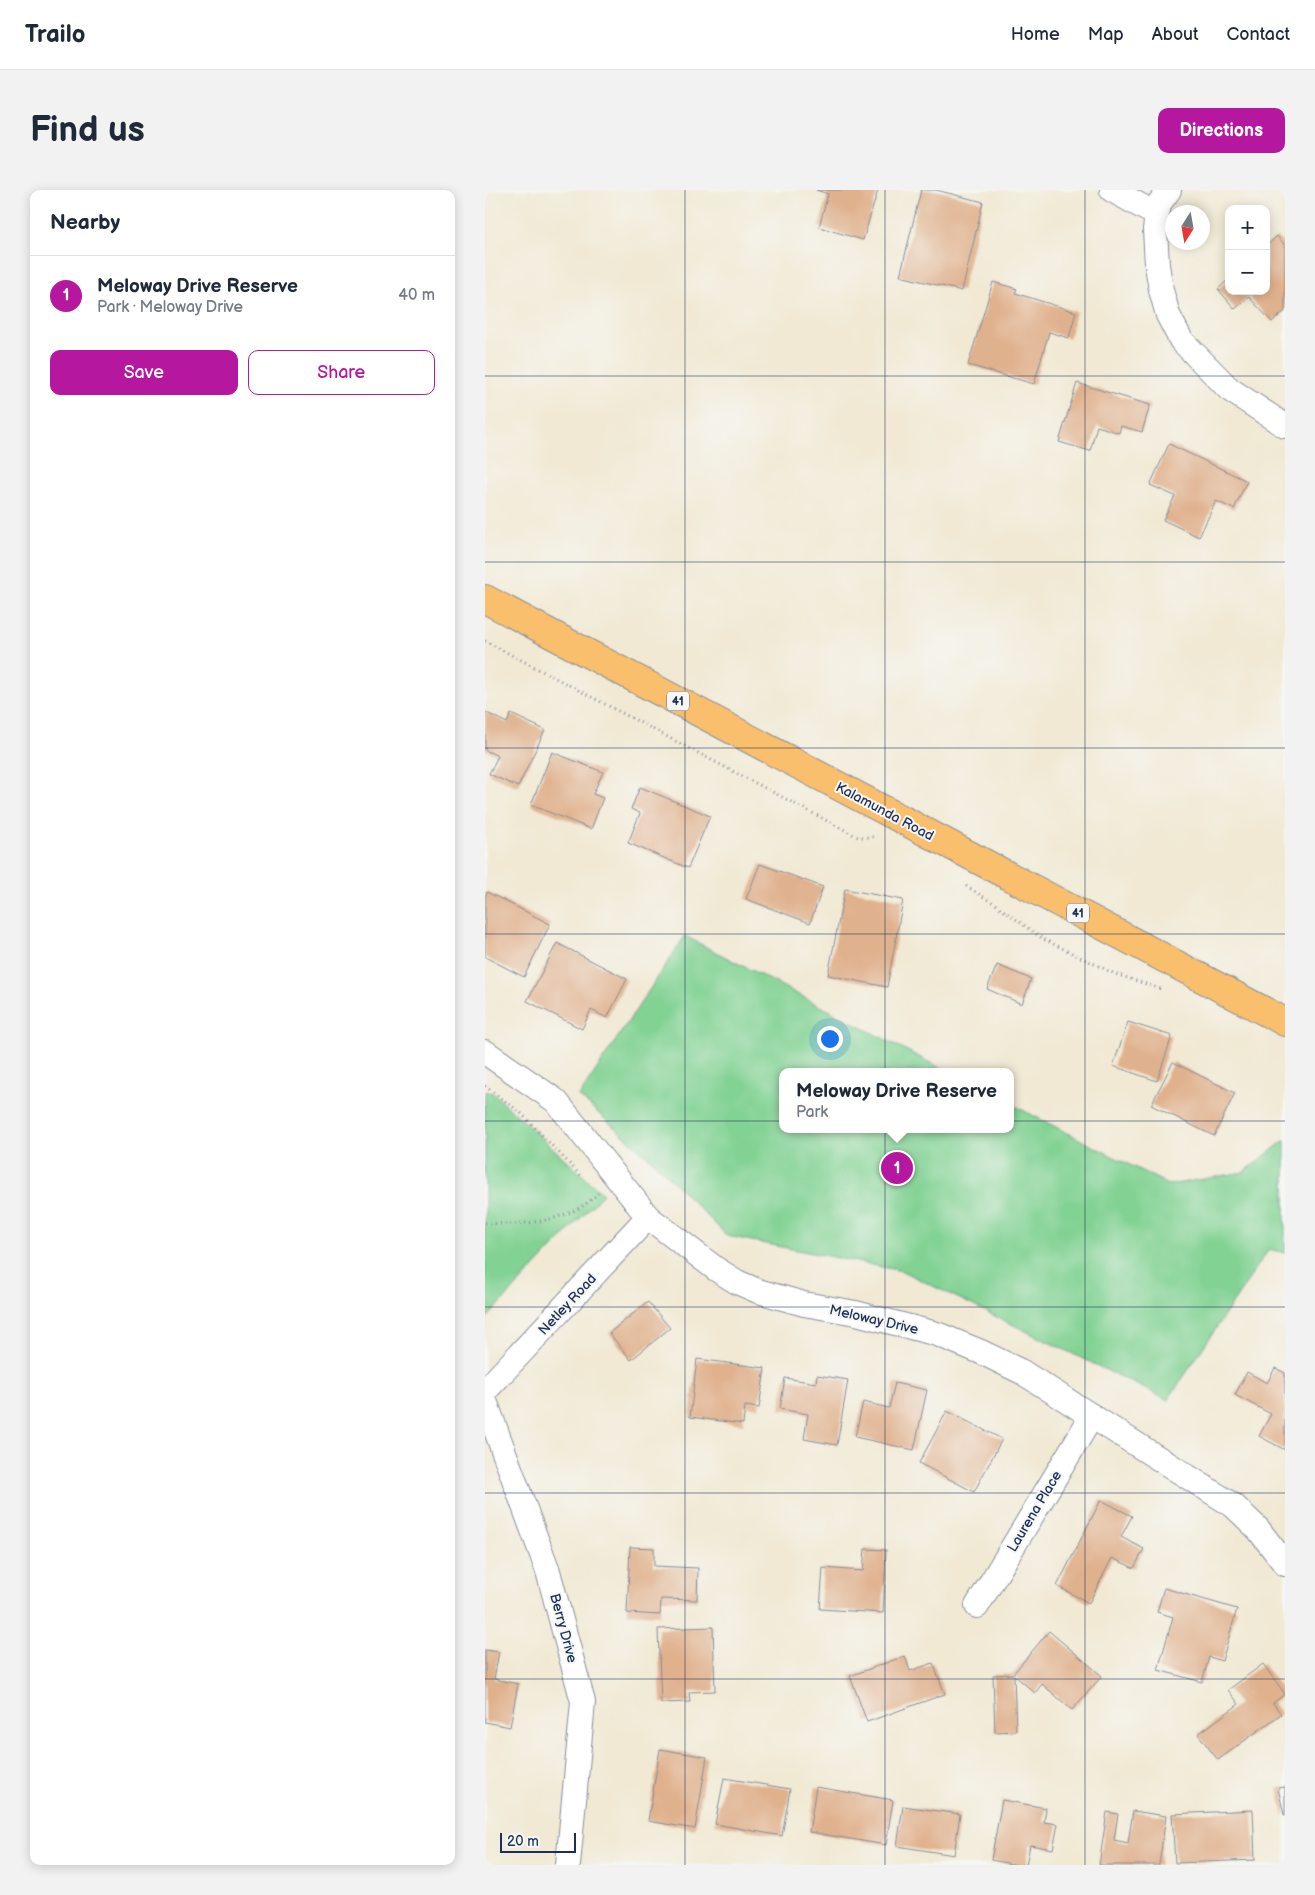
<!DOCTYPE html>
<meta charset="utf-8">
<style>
:root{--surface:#fff;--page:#f2f2f3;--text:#1f2937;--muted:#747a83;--line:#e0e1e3;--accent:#b5179e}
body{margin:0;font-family:"Balsamiq Sans",sans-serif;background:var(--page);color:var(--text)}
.controls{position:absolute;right:15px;top:15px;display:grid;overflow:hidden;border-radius:10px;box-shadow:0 2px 12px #0003}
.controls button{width:45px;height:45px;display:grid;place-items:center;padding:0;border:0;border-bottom:1px solid var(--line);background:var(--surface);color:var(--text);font:25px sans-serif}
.compass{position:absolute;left:680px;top:15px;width:45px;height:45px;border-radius:50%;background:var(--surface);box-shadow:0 2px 12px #0003;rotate:191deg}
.scale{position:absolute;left:15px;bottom:12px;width:76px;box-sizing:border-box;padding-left:5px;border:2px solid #1b2f5e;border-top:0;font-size:14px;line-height:18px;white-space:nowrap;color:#1b2f5e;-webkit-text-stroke:4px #f6f6f2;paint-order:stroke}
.you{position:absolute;left:344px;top:848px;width:18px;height:18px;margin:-12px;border:4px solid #fff;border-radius:50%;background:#1a73e8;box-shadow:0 0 0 8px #1a73e833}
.badge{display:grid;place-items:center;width:32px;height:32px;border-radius:50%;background:var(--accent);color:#fff;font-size:16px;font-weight:700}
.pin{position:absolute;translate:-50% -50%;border:2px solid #fff;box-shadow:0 1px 5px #0006}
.popup{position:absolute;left:294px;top:878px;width:235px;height:65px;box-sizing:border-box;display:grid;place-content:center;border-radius:10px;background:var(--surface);filter:drop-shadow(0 1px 4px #0005);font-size:16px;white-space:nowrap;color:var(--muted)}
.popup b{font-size:19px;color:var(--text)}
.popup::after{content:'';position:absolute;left:50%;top:100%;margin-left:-10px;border:10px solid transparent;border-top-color:var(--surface)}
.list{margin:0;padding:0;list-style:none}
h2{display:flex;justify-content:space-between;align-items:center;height:65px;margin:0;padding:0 20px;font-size:21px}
h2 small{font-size:16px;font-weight:400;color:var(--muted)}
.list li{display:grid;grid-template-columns:32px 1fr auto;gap:15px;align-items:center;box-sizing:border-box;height:80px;padding:0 20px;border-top:1px solid var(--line)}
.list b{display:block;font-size:19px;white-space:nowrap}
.list p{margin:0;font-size:16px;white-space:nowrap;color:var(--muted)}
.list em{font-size:16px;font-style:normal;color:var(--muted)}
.actions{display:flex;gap:10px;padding:15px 20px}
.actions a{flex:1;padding:11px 0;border:1px solid var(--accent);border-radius:10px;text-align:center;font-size:18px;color:var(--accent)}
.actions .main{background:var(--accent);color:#fff}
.map{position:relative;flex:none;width:800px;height:1675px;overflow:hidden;border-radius:10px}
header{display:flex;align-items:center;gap:30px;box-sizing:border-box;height:70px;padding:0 25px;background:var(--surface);border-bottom:1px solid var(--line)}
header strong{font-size:24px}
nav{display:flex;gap:28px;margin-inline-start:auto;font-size:18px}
.intro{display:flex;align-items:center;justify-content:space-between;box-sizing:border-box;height:120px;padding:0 30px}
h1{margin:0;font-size:35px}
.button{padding:12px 22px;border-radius:10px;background:var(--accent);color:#fff;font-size:18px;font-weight:700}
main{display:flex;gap:30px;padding:0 30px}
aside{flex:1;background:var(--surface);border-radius:10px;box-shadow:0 2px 12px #0003}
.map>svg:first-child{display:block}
.green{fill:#81d293;stroke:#4e8078}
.building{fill:#e0b18d}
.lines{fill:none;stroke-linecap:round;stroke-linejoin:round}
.minor-casing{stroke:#868c99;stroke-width:26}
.primary-casing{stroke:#868c99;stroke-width:30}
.path{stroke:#868c99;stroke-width:3;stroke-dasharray:1 4;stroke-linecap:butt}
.minor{stroke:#fff;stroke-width:24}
.primary{stroke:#f9bf6c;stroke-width:28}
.grid{fill:none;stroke:#1b2f5e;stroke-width:1;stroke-opacity:0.55}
.labels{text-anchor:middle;stroke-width:4;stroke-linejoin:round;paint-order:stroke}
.shield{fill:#f6f6f2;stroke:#5d6b8a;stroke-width:1}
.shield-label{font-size:12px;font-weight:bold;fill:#1b2f5e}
.street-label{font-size:14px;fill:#1b2f5e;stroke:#f6f6f2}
</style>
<header>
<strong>Trailo</strong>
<nav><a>Home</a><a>Map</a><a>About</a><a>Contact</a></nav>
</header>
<div class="intro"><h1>Find us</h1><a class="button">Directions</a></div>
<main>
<aside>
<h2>Nearby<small></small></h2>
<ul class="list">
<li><span class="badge">1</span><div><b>Meloway Drive Reserve</b><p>Park · Meloway Drive</p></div><em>40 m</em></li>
</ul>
<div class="actions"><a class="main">Save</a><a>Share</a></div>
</aside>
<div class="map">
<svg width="800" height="1675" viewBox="0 0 800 1675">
<rect width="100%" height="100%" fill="#f6f6f2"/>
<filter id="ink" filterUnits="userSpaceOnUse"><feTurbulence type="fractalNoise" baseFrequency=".02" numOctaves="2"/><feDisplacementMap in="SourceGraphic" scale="10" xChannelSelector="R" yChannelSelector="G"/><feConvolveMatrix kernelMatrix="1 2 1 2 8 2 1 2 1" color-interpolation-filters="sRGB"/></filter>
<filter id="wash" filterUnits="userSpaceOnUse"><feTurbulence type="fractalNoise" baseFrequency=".0096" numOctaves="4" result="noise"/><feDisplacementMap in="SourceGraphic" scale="20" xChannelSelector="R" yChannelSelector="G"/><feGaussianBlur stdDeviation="1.12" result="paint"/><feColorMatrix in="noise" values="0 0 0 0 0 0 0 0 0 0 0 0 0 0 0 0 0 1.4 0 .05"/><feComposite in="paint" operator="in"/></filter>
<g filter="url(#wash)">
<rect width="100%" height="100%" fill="#f1e9d4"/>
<g class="green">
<path d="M200,746L463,882H298V939H526V914L684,995L759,982L800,950V1063L784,1059L683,1210L417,1081L242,1046L171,974L94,906Z"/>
<path d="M0,901L8,903L118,1004L0,1130Z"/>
</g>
<g id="blocks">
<g class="building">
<path d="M331,0H393L378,50L334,37L343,4Z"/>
<path d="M436,0H451L498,12L477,101L415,86Z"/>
<path d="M792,46L800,55V121L787,132L764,107L750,119L733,99L744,89V101H781V56Z"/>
<path d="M508,92L532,99L530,103L591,122L584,148L564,142L549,194L483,175Z"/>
<path d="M592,193L665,215L657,242L636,236L634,243L612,236L605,261L574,252Z"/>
<path d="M684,254L762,291L749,319L731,311L714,347L678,330L690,306L665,295Z"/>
<path d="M0,522L22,533L26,524L60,540L33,597L4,584L13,566L0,560Z"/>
<path d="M67,562L118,582L108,604L118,608L106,639L46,615Z"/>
<path d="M155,597L225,626L203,678L143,653L155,623L146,619Z"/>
<path d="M275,674L338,697L325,733L261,709Z"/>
<path d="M360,699L418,710L402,797L343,785Z"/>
<path d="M2,702L65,734L39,787L0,767V706Z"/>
<path d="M72,753L142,789L122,828L106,820L97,839L42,811Z"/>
<path d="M512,775L546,789L537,814L502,799Z"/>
<path d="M643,832L687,846L672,891L628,876Z"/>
<path d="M688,872L750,903L729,946L666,915Z"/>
<path d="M163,1112L185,1138L146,1170L124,1143Z"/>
<path d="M212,1169L280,1178L274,1218L260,1216L258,1234L205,1227Z"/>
<path d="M790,1178L800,1183V1260L774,1246L786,1224L750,1205L762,1182L782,1193Z"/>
<path d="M332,1185L363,1190L352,1255L319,1249L323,1224L295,1219L300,1188L331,1193Z"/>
<path d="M410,1193L442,1200L429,1260L370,1247L378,1212L404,1218Z"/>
<path d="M462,1221L517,1249L489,1302L434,1273Z"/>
<path d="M616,1310L647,1326L636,1347L659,1359L649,1378L627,1368L604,1413L572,1396Z"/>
<path d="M145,1357L169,1358V1376L213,1378L212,1410L176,1409L175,1425L142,1423Z"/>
<path d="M380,1359L401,1360L398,1423L335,1419L338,1378L378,1381Z"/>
<path d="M679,1398L752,1419L737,1471L724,1467L717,1492L673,1480L688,1427L672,1422Z"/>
<path d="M228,1437L230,1501L204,1502L205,1512L176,1513L173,1439Z"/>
<path d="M564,1441L617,1486L587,1520L557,1494L550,1503L529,1485L531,1541L510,1542L508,1485L528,1484Z"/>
<path d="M0,1460L14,1462L9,1489L33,1494L25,1537L0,1532Z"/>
<path d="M420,1466L425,1481L448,1473L460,1504L382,1532L365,1486Z"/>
<path d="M778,1474L800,1504L788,1513L796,1524L733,1570L713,1544L754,1514L743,1500Z"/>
<path d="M175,1559L222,1567L210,1639L163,1631Z"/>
<path d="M239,1588L305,1599L297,1646L230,1634Z"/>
<path d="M331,1597L408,1610L401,1655L324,1642Z"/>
<path d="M800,1597V1625H799L793,1598Z"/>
<path d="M517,1610L561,1618L559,1632L573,1634L568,1659L545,1655L541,1675H532L506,1670Z"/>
<path d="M418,1616L475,1624L469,1665L412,1656Z"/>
<path d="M768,1620L770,1670L690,1673L687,1624Z"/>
<path d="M648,1621L681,1626L674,1675H614L622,1622L633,1624L629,1650L643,1653Z"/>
</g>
</g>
</g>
<g filter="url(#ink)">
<use href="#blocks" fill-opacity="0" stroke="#868c99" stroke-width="1"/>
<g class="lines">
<defs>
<g id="minor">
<path d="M627,0L672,25"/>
<path d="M684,0L674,14L670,39L672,75L676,100L683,125L696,150L744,199L800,236"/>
<path d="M0,862L71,911L163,1027L231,1079L252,1092L273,1101L319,1114L371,1123L452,1144L496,1162L537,1182L749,1316L773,1339L800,1374"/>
<path d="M0,1201L163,1027"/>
<path d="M0,1211L63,1381L98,1512L83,1675"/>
<path d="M492,1416L607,1226"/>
</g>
<path id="primary" d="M0,409L800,832"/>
</defs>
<use href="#minor" class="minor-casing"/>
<use href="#primary" class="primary-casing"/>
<g class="path">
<path d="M0,451L373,647H390"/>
<path d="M481,696L510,714L558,749L630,784L676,799"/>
<path d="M0,896L35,922L96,986"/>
<path d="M0,1033C37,1036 87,1032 113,1003"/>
</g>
<use href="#minor" class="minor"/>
<use href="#primary" class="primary"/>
</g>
</g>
<path class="grid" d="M200,0V1675M400,0V1675M600,0V1675M0,186H800M0,372H800M0,558H800M0,744H800M0,931H800M0,1117H800M0,1303H800M0,1489H800"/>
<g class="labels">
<g class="shield">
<rect x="182" y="501.5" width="22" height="19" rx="4"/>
<rect x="582" y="713.5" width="22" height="19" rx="4"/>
</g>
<g class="shield-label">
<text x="193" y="515">41</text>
<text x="593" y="727">41</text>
</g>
<g class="street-label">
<text transform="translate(400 621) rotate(28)" y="5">Kalamunda Road</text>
<text transform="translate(82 1114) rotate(-47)" y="5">Netley Road</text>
<text transform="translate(389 1129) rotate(13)" y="5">Meloway Drive</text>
<text transform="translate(549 1321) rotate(-59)" y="5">Laurena Place</text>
<text transform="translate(79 1438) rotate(75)" y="5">Berry Drive</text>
</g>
</g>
</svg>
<div class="controls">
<button>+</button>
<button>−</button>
</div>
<svg class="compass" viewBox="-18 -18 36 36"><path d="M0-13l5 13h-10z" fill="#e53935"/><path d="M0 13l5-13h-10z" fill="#747a83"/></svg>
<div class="scale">20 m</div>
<div class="you"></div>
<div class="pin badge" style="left:412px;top:978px">1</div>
<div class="popup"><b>Meloway Drive Reserve</b>Park</div>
</div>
</main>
